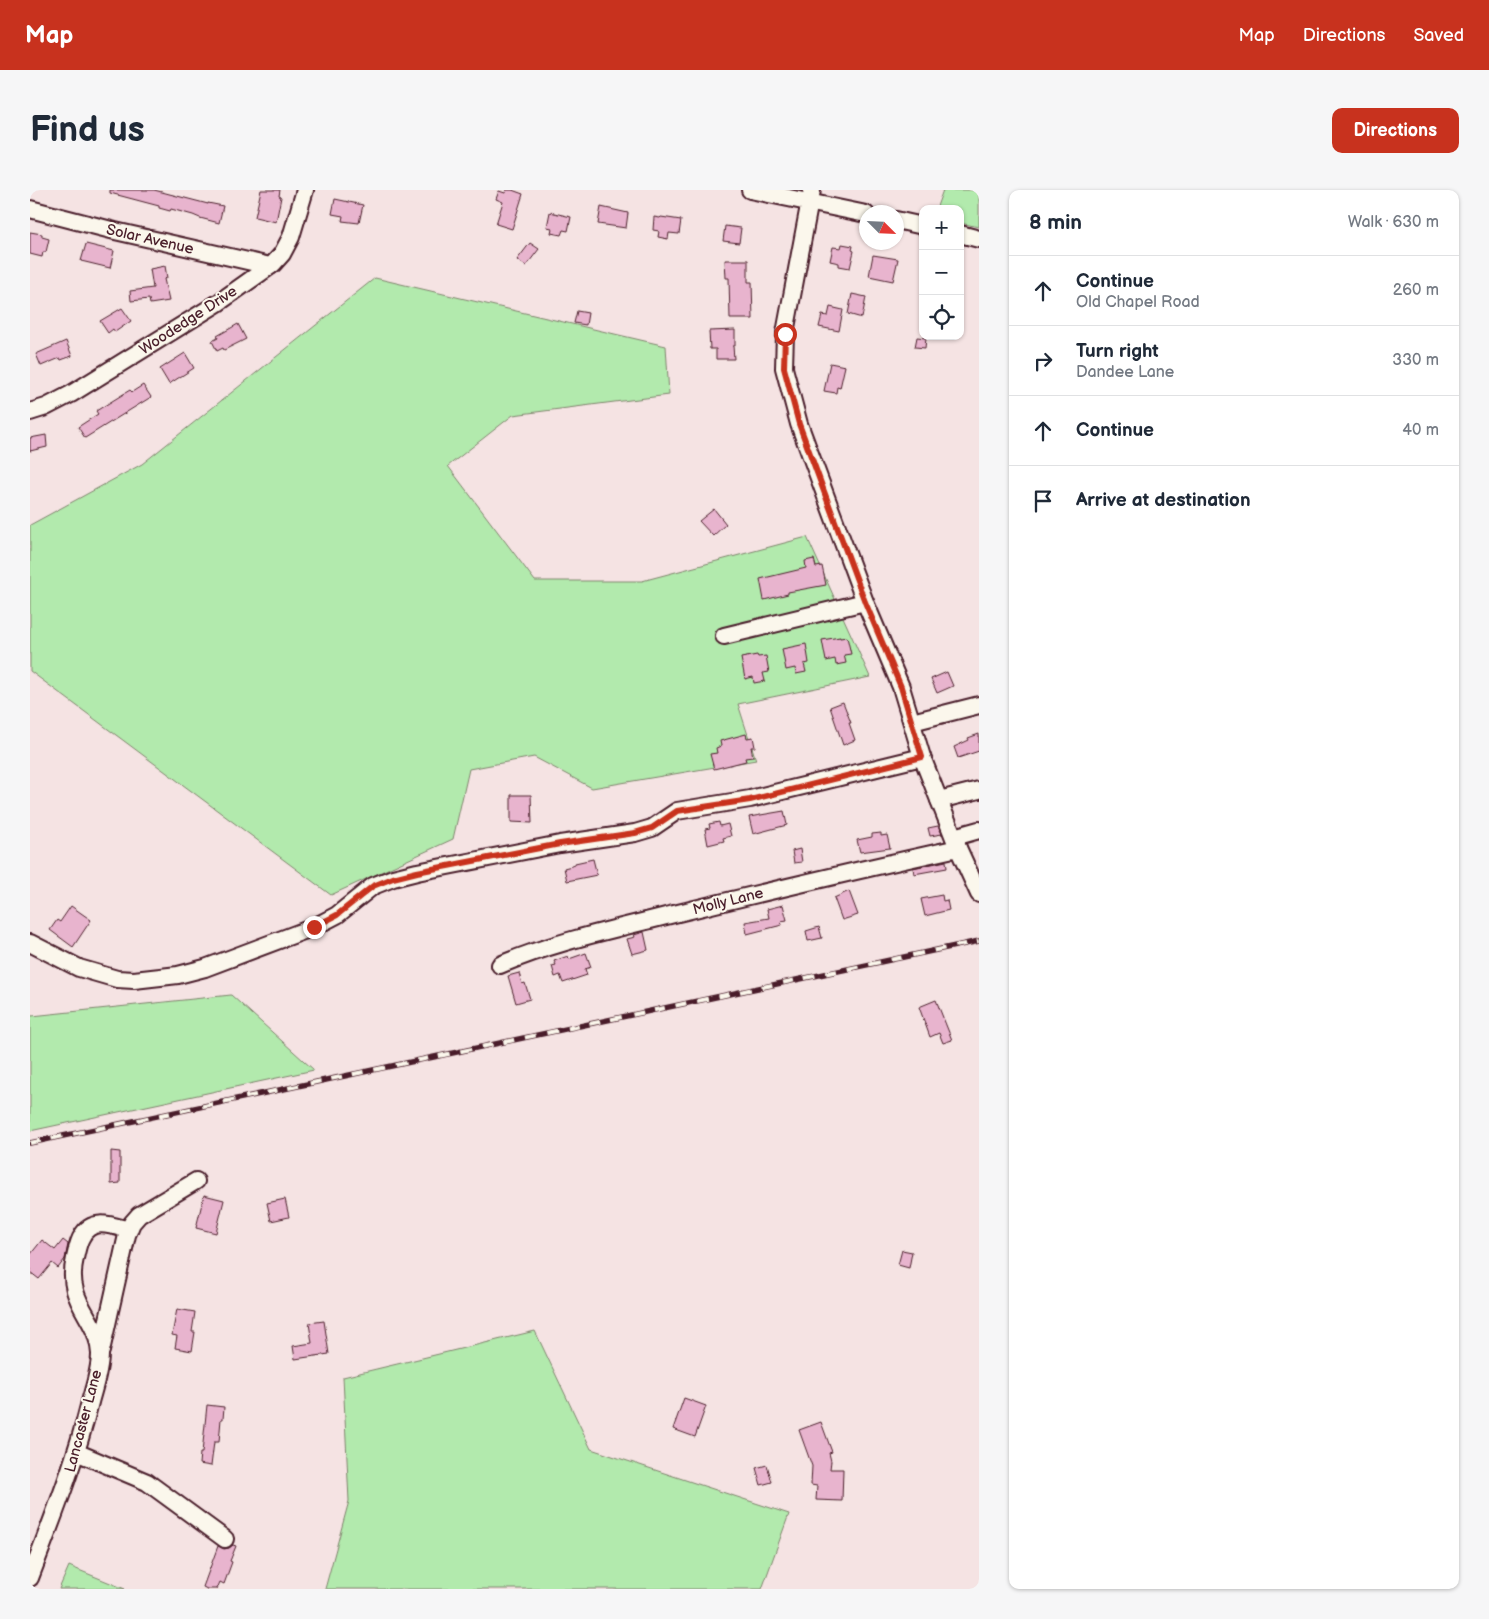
<!DOCTYPE html>
<meta charset="utf-8">
<style>
:root{--surface:#fff;--page:#f6f6f7;--text:#1f2937;--muted:#747a83;--line:#e0e1e3;--accent:#c8321e}
body{margin:0;font-family:"Balsamiq Sans",sans-serif;background:var(--page);color:var(--text)}
.controls{position:absolute;right:15px;top:15px;display:grid;overflow:hidden;border-radius:10px;box-shadow:0 1px 4px #0004}
.controls button{width:45px;height:45px;display:grid;place-items:center;padding:0;border:0;border-bottom:1px solid var(--line);background:var(--surface);color:var(--text);font:25px sans-serif}
.compass{position:absolute;left:829px;top:15px;width:45px;height:45px;border-radius:50%;background:var(--surface);box-shadow:0 1px 4px #0004;rotate:114deg}
.stop{position:absolute;width:15px;height:15px;margin:-11px;border:4px solid #c8321e;border-radius:50%;background:#fff}
.stop.end{background:#c8321e;border-color:#fff;box-shadow:0 1px 5px #0008}
.list{margin:0;padding:0;list-style:none}
h2{display:flex;justify-content:space-between;align-items:center;height:65px;margin:0;padding:0 20px;font-size:21px}
h2 small{font-size:16px;font-weight:400;color:var(--muted)}
.list li{display:grid;grid-template-columns:32px 1fr auto;gap:15px;align-items:center;box-sizing:border-box;height:70px;padding:0 20px;border-top:1px solid var(--line)}
.list b{display:block;font-size:19px;white-space:nowrap}
.list p{margin:0;font-size:16px;white-space:nowrap;color:var(--muted)}
.list em{font-size:16px;font-style:normal;color:var(--muted)}
.icon{flex:none;width:28px;height:28px;fill:none;stroke:currentColor;stroke-width:2;stroke-linecap:round;stroke-linejoin:round}
.map{position:relative;flex:none;width:949px;height:1399px;overflow:hidden;border-radius:10px}
header{display:flex;align-items:center;gap:30px;box-sizing:border-box;height:70px;padding:0 25px;background:var(--accent);color:#fff}
header strong{font-size:24px}
nav{display:flex;gap:28px;margin-inline-start:auto;font-size:18px}
.intro{display:flex;align-items:center;justify-content:space-between;box-sizing:border-box;height:120px;padding:0 30px}
h1{margin:0;font-size:35px}
.button{padding:12px 22px;border-radius:10px;background:var(--accent);color:#fff;font-size:18px;font-weight:700}
main{display:flex;gap:30px;padding:0 30px}
aside{flex:1;background:var(--surface);border-radius:10px;box-shadow:0 1px 4px #0004}
.map>svg:first-child{display:block}
.green{fill:#b2eaad;stroke:#7e846c}
.building{fill:#e8b4ce;stroke:#4a1f2b}
.lines{fill:none;stroke-linecap:round;stroke-linejoin:round}
.minor-casing{stroke:#4a1f2b;stroke-width:20}
.minor{stroke:#fbf7ec;stroke-width:16}
.rail-casing{stroke:#4a1f2b;stroke-width:5.5}
.rail{stroke:#fbf7ec;stroke-width:4;stroke-dasharray:11;stroke-linecap:butt}
.route{stroke:#c8321e;stroke-width:6}
.labels{text-anchor:middle;stroke-width:4;stroke-linejoin:round;paint-order:stroke}
.street-label{font-size:15px;fill:#4a1f2b;stroke:#fbf7ec}
</style>
<header>
<strong>Map</strong>
<nav><a>Map</a><a>Directions</a><a>Saved</a></nav>
</header>
<div class="intro"><h1>Find us</h1><a class="button">Directions</a></div>
<main>
<div class="map">
<svg width="949" height="1399" viewBox="0 0 949 1399">
<rect width="100%" height="100%" fill="#f5e3e3"/>
<filter id="ink" filterUnits="userSpaceOnUse"><feTurbulence type="fractalNoise" baseFrequency=".02" numOctaves="2"/><feDisplacementMap in="SourceGraphic" scale="10" xChannelSelector="R" yChannelSelector="G"/><feConvolveMatrix kernelMatrix="1 2 1 2 8 2 1 2 1" color-interpolation-filters="sRGB"/></filter>
<g filter="url(#ink)">
<g class="green">
<path d="M913,0H949V37L930,33V19H906Z"/>
<path d="M345,88L636,156L639,205L483,225L418,276L505,391H612L777,347L840,487L708,514L726,570L562,598L504,567L439,579L423,649L301,705L0,481V335L112,274Z"/>
<path d="M201,805L284,880L0,941V825L2,826Z"/>
<path d="M505,1141L561,1259L759,1324L732,1399H295L319,1311L313,1187Z"/>
<path d="M39,1376L95,1399H29Z"/>
</g>
<g class="building">
<path d="M80,0H124L178,14V13L193,16L189,33L170,28L163,25L141,19L140,21L129,18V16L80,3Z"/>
<path d="M231,0H250L249,6L251,7L246,32L225,27Z"/>
<path d="M476,0H482L493,4L482,39L466,34L473,12L466,9L469,1L475,3Z"/>
<path d="M305,9L333,15L329,33L312,31L313,26L302,24Z"/>
<path d="M571,17L598,23L596,38L568,34Z"/>
<path d="M520,22L541,27L538,41L533,40L531,45L521,43L522,38L517,37Z"/>
<path d="M624,27L630,28L631,27L651,30L649,44L639,43L638,49L628,47L629,41L623,40Z"/>
<path d="M695,36L711,38L709,53L693,51Z"/>
<path d="M0,42L12,44V47L19,49L16,62H13L12,67L0,64Z"/>
<path d="M500,53L509,59L496,76L487,70Z"/>
<path d="M56,54L84,61L80,78L51,71Z"/>
<path d="M812,54L823,56L822,60L824,61L820,78L809,76V73L800,71L803,57L811,58Z"/>
<path d="M843,65L868,69L863,91L839,86Z"/>
<path d="M695,70H718V92H722L723,129H700L699,88H696Z"/>
<path d="M135,76L137,88L134,89L139,111L120,114L119,109L101,111L100,101L123,98L120,79Z"/>
<path d="M822,104L836,107L832,128L818,124Z"/>
<path d="M800,117L813,120L809,141L789,137L792,125L798,126Z"/>
<path d="M92,118L101,131L85,142L83,139L78,143L70,131Z"/>
<path d="M547,121L558,123L556,135L544,133Z"/>
<path d="M208,134L216,149L194,160L193,158L187,161L182,151L188,148L187,146Z"/>
<path d="M705,140V156H703L704,169H686V159H680L679,141Z"/>
<path d="M887,147L896,148L895,158L885,157Z"/>
<path d="M36,151L42,166L31,170L30,168L11,176L6,164Z"/>
<path d="M155,163L164,178L139,194L130,179Z"/>
<path d="M800,173L815,176L810,198L807,197L806,203L794,201Z"/>
<path d="M113,195L121,207L55,248L48,237L68,224L66,221L100,200L102,202Z"/>
<path d="M16,245L17,257L0,261V248Z"/>
<path d="M684,319L696,334L683,346L669,331Z"/>
<path d="M784,369L786,377L792,376L796,395L758,402V404L734,410L730,389L776,378L775,371Z"/>
<path d="M810,447V448L817,447L821,464L814,465L816,473L806,475L805,469L796,471L792,450Z"/>
<path d="M776,454L779,473L774,474L776,482L766,484L765,478L756,480L752,459Z"/>
<path d="M727,465L728,467L736,466L739,482L733,483L735,491L724,493L723,487L715,489L711,468Z"/>
<path d="M917,482L923,496L907,503L901,489Z"/>
<path d="M813,512L821,533H819L825,550L813,555L800,517Z"/>
<path d="M716,544L717,548L723,547L725,557H721L723,567L715,568L716,571L684,579L680,564L687,563L686,558L691,556L690,551Z"/>
<path d="M949,544V561L928,568L924,557L939,550L938,548Z"/>
<path d="M481,605H501L502,633L481,632Z"/>
<path d="M754,621L757,635L723,644L719,627Z"/>
<path d="M689,632L690,636L698,634L701,646L693,648L694,651L678,655L675,639L680,638L679,634Z"/>
<path d="M908,636L912,644L900,646L898,638Z"/>
<path d="M851,643V646L857,645L860,658L830,662L827,650L842,647V644Z"/>
<path d="M770,659L772,672L764,673L762,661Z"/>
<path d="M563,669L567,685L537,691L534,678L545,675V673Z"/>
<path d="M916,671L917,678L884,684L883,678Z"/>
<path d="M819,701L828,725L812,730L804,708Z"/>
<path d="M912,705L913,711L917,710L919,720L895,726L891,709Z"/>
<path d="M753,715L757,730L751,731L752,735L717,744L715,732L739,728L737,719Z"/>
<path d="M41,716L61,730L43,757L20,740L27,730L30,732Z"/>
<path d="M789,737L792,748L778,751L776,741Z"/>
<path d="M614,742L618,760L602,764L597,749L605,747L604,745Z"/>
<path d="M556,763L561,777L555,779L557,785L533,793L530,785L525,787L522,776L526,775L524,771L538,766L539,769Z"/>
<path d="M489,783L492,794L495,793L500,809L486,813L478,786Z"/>
<path d="M906,810L922,850L913,853L909,843L900,847L889,817Z"/>
<path d="M81,961L90,962V993L81,994Z"/>
<path d="M174,1005L194,1010L186,1043L166,1038Z"/>
<path d="M255,1009L259,1027L241,1031L237,1013Z"/>
<path d="M12,1050L25,1060L33,1050L38,1054L35,1069L28,1078L22,1073L9,1089L0,1082V1065Z"/>
<path d="M872,1060L882,1062L879,1078L868,1075Z"/>
<path d="M147,1119L165,1122L162,1142H165L162,1161L145,1158L147,1146L142,1145Z"/>
<path d="M294,1131L299,1164L265,1169L263,1156L282,1153L279,1133Z"/>
<path d="M654,1208L676,1216L665,1247L643,1239Z"/>
<path d="M177,1215L194,1217L193,1229H191L189,1252H184L181,1276L169,1274L170,1263H172Z"/>
<path d="M791,1232L802,1262L799,1263L801,1271L800,1279H813L812,1311L786,1310L787,1296L781,1295L782,1276L769,1240Z"/>
<path d="M737,1275L742,1292L731,1295L726,1278Z"/>
<path d="M203,1355L206,1356L200,1371L202,1372L194,1394L190,1392L187,1399H177L173,1397L188,1356L194,1359L199,1358Z"/>
</g>
<g class="lines">
<defs>
<g id="minor">
<path d="M720,0L836,24"/>
<path d="M782,0L755,143L754,178L769,234L835,412L871,497L892,567L928,658L949,704"/>
<path d="M0,19L85,41L240,76"/>
<path d="M866,30L893,36"/>
<path d="M930,44L949,49"/>
<path d="M0,222L16,217L41,204L188,113L243,74L252,64L261,47L275,0"/>
<path d="M694,446L835,412"/>
<path d="M882,532L949,515"/>
<path d="M909,610L949,600"/>
<path d="M924,647L949,640"/>
<path d="M0,753L49,778L87,789L104,790L148,785L175,778L284,737L307,725L343,696L363,688L387,682L530,654L605,643L622,638L647,621L720,609L892,567"/>
<path d="M470,775C526,751 586,739 644,724C739,701 833,679 928,658"/>
<path d="M71,1161L97,1045L102,1033L109,1025L166,991"/>
<path d="M46,1262L117,1292L195,1349"/>
<path d="M0,1388C22,1330 45,1273 60,1212C64,1197 70,1180 70,1164C69,1127 34,1114 45,1068C47,1060 48,1052 52,1046C62,1027 83,1036 99,1040"/>
</g>
</defs>
<use href="#minor" class="minor-casing"/>
<use href="#minor" class="minor"/>
<defs>
<path id="rail" d="M0,953L949,751"/>
</defs>
<use href="#rail" class="rail-casing"/>
<use href="#rail" class="rail"/>
</g>
</g>
<g class="lines" filter="url(#ink)">
<path class="route" d="M284,737L307,725L343,696L363,688L387,682L530,654L605,643L622,638L647,621L720,610L892,567L871,497L835,412L769,234L754,178L755,144"/>
</g>
<g class="labels">
<g class="street-label">
<text transform="translate(120 49) rotate(13)" y="5">Solar Avenue</text>
<text transform="translate(158 130) rotate(-33)" y="5">Woodedge Drive</text>
<text transform="translate(698 711) rotate(-14)" y="5">Molly Lane</text>
<text transform="translate(53 1231) rotate(-75)" y="5">Lancaster Lane</text>
</g>
</g>
</svg>
<div class="controls">
<button>+</button>
<button>−</button>
<button><svg class="icon" aria-label="locate" viewBox="0 0 24 24"><circle cx="12" cy="12" r="6"/><path d="M12 2v4M12 18v4M2 12h4M18 12h4"/></svg></button>
</div>
<svg class="compass" viewBox="-18 -18 36 36"><path d="M0-13l5 13h-10z" fill="#e53935"/><path d="M0 13l5-13h-10z" fill="#747a83"/></svg>
<div class="stop" style="left:755px;top:144px"></div>
<div class="stop end" style="left:284px;top:737px"></div>
</div>
<aside>
<h2>8 min<small>Walk · 630 m</small></h2>
<ul class="list">
<li><svg class="icon" aria-label="ahead" viewBox="0 0 24 24"><path d="M12 20V5M6 11l6-6 6 6"/></svg><div><b>Continue</b><p>Old Chapel Road</p></div><em>260 m</em></li>
<li><svg class="icon" aria-label="right" viewBox="0 0 24 24"><path d="M7 20v-9h11M14 6l5 5-5 5"/></svg><div><b>Turn right</b><p>Dandee Lane</p></div><em>330 m</em></li>
<li><svg class="icon" aria-label="ahead" viewBox="0 0 24 24"><path d="M12 20V5M6 11l6-6 6 6"/></svg><div><b>Continue</b></div><em>40 m</em></li>
<li><svg class="icon" aria-label="arrive" viewBox="0 0 24 24"><path d="M6 21V4h12l-3 4 3 4H6"/></svg><div><b>Arrive at destination</b></div></li>
</ul>
</aside>
</main>
